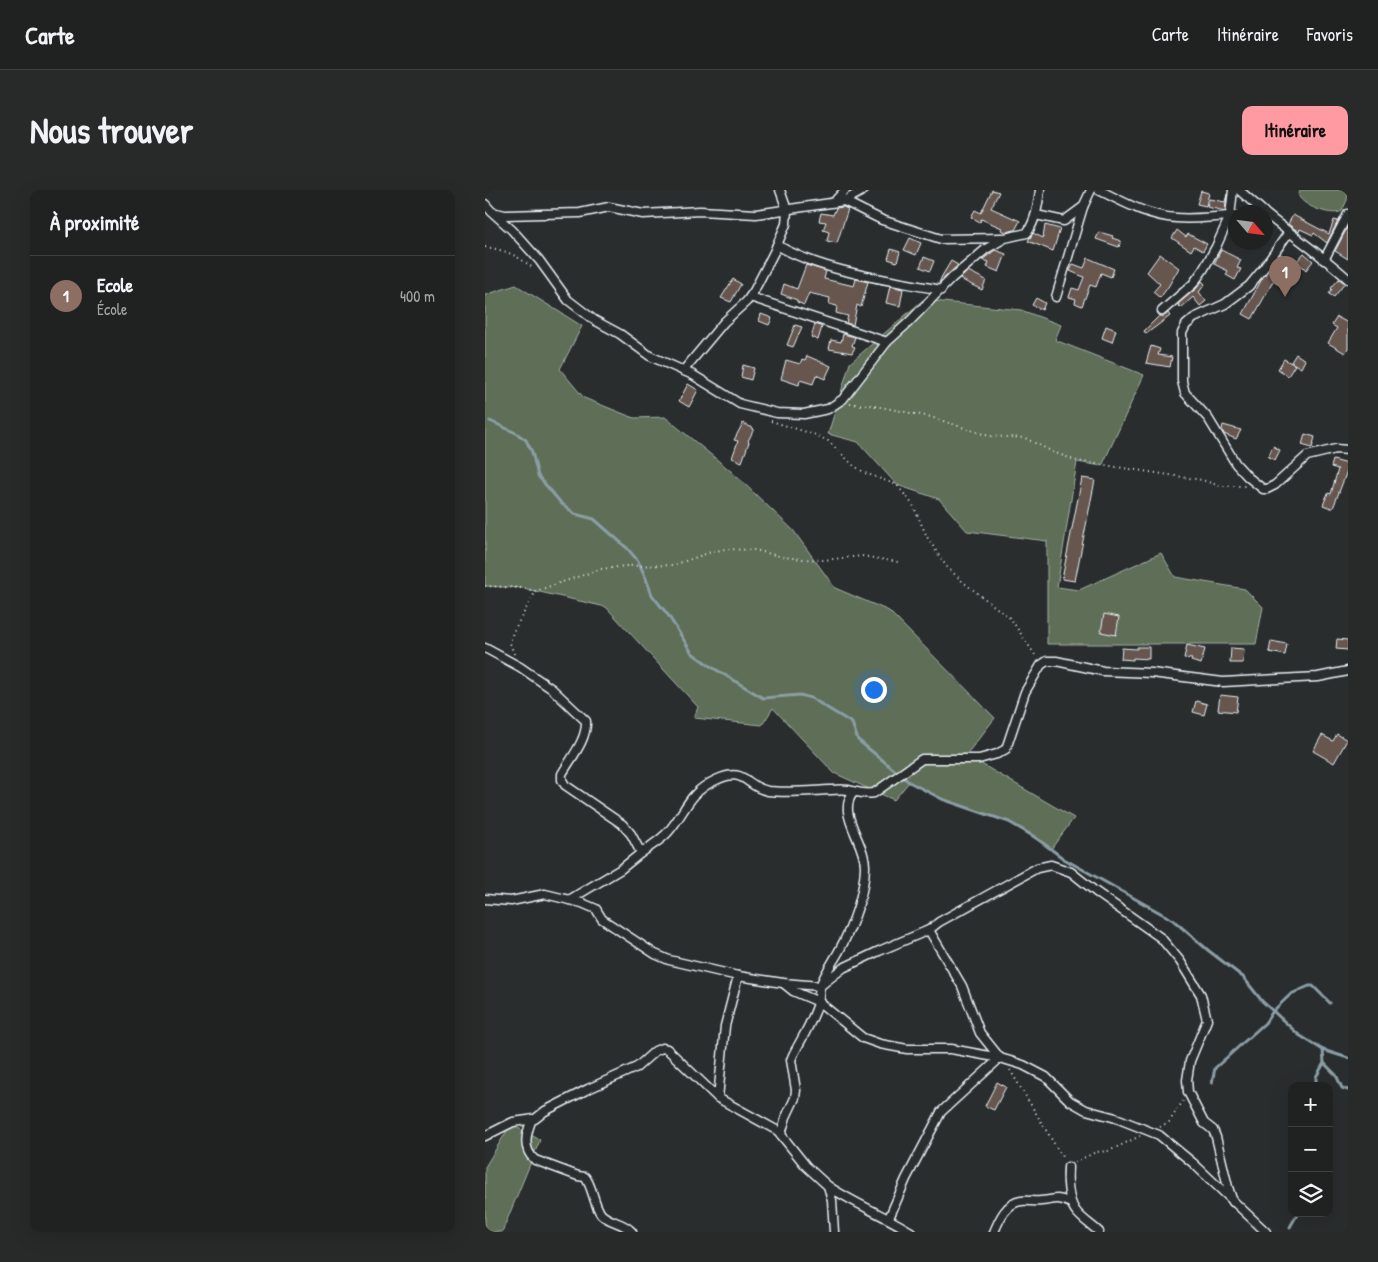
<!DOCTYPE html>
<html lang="fr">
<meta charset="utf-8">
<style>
:root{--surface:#202222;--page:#282a2a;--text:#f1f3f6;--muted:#a2a4a5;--line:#3d3f40;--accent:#ff9aa2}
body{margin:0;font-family:"Patrick Hand",sans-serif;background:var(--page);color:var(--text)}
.controls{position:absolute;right:15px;bottom:15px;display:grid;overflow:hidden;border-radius:10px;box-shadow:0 5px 20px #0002}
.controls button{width:45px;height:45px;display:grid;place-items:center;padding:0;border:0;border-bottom:1px solid var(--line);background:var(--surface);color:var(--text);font:25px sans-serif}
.compass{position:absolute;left:743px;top:15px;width:45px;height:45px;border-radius:50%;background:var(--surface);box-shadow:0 5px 20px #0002;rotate:118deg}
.you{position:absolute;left:388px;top:499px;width:18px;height:18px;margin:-12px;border:4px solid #fff;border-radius:50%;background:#1a73e8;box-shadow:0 0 0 8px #1a73e833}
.badge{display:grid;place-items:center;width:32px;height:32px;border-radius:50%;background:var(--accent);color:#fff;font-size:16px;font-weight:700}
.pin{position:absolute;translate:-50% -41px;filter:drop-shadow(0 1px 2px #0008)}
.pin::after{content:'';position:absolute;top:26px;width:18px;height:15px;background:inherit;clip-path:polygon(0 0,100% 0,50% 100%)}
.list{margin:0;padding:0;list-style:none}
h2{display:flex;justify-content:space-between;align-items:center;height:65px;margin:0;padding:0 20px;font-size:21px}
h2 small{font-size:16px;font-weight:400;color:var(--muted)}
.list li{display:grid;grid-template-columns:32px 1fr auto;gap:15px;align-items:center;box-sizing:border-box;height:80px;padding:0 20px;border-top:1px solid var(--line)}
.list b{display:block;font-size:19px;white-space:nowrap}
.list p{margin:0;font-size:16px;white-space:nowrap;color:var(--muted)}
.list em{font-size:16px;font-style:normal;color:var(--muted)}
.icon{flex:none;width:28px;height:28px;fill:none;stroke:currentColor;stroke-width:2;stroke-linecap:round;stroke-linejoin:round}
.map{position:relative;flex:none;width:863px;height:1042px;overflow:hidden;border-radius:10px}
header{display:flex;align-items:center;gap:30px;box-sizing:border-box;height:70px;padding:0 25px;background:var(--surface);border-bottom:1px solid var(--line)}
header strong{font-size:24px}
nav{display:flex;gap:28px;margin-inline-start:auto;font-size:18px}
.intro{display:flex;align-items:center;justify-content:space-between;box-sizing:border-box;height:120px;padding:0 30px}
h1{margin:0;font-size:35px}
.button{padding:12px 22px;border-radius:10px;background:var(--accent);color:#111;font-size:18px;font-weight:700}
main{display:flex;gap:30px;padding:0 30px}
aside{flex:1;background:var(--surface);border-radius:10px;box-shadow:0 5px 20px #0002}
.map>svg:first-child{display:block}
.green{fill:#5e6e57;stroke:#a3b0a8}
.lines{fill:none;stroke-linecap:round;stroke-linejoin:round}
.stream{stroke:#8a9ea6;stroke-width:3}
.building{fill:#66574e;stroke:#e8f1f8}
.minor-casing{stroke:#e8f1f8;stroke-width:11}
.path{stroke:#e8f1f8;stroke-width:2;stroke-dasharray:1 4;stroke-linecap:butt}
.minor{stroke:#2a2d2e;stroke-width:8}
</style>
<header>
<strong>Carte</strong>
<nav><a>Carte</a><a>Itinéraire</a><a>Favoris</a></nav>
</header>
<div class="intro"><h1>Nous trouver</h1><a class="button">Itinéraire</a></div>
<main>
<aside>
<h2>À proximité<small></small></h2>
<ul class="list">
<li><span class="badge" style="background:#8d6e63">1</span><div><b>Ecole</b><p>École</p></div><em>400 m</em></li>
</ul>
</aside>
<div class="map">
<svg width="863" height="1042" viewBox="0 0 863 1042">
<rect width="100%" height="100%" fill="#2a2d2e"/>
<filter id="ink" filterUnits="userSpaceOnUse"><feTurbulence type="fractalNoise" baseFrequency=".02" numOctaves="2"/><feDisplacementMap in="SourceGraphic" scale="10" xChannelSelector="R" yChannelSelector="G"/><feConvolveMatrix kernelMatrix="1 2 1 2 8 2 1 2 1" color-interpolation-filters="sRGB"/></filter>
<g filter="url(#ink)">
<g class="green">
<path d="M815,0H863L862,10L857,21C848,27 821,17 815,8C813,5 814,4 815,0Z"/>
<path d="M31,95L97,136L75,179L99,208L149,228L180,227L247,282L308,340L350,398L404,421L510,528L481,565L589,628L566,659L524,632L457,609L424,592L409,610L349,583L288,518L277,535L209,528L213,517L121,417L37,398L0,396V105Z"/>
<path d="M438,110L536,120L576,135L570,150L659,185L617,276L592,272L572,397L594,400L676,363L690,387L760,399L778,417L771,454H562V351L482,341L454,309L412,295L373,252L343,244L365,173Z"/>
<path d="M26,934L55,950L17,1042H0V977Z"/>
</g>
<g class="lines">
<g class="stream">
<path d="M5,231L31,243L41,250L47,262L53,286L76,313L90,324L109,329L142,358L153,371L160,386L167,405L183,425L207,463L225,476L278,508L315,505L326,508L367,533L373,550L424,592L457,609L524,632L550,647L579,669L688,730L724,761L758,787L777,811L814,845L838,860L863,868"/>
<path d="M838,860L839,873L851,885L857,898L863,900"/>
<path d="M727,893L730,878L780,833L788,821L806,804L824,796H828L845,813"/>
<path d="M831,896V887L839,873"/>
<path d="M805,1037L813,1023"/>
</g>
</g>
<g class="building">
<path d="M507,0L514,2L506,18L535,31L530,40L521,42L516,40L517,38L496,29L495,32L486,27L490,20L496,23Z"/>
<path d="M716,1L724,3L721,16L712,14Z"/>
<path d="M742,4L740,21L722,17L724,9L740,12Z"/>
<path d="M358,17L363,19L352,53L342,51L344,42L338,40L341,32L334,31L336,23L348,25L351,18Z"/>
<path d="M808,25L844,44L849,30L853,31L842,53L829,43L828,45L815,39L814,42L803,34Z"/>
<path d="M560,35L575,39L568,61L543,51L548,43L558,48Z"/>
<path d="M863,36V69L850,61Z"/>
<path d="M692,40L701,47L703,44L722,54L718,61L709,56L706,61L687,48Z"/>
<path d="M614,42L628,46L627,48L636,51L634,57L611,49Z"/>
<path d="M425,48L436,53L431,65L419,60Z"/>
<path d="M406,59L415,62L412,72L403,69Z"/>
<path d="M510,60L521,64L514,82L502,77L504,72L497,70Z"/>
<path d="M736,60L756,70L752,78L756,79L750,90L741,85L743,81L729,74Z"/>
<path d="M819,63L828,71L821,80L812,71Z"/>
<path d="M675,64L694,78L683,97L675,108L668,102L675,94L662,82Z"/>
<path d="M795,64L802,67L767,129L758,124L778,87Z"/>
<path d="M439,67L449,71L445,81L435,77Z"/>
<path d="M603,68L629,79L626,87L616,83L611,97L605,95L597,116L590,113L591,109L584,107L587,98L594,100L599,87L585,81L588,74L599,78Z"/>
<path d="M466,71L473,75L454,93L457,86Z"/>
<path d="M321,75L341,81L339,89L369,96L371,89L383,92L376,117L372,115L368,135L361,133L363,126L351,123L352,116L344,114L345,108L324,103L319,115L312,112V110L296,104L299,94L312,99Z"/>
<path d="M483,81L501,90L497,100L475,89Z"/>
<path d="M248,89L256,94L246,112L236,108Z"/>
<path d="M854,89L860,93L849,107L844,104L847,99L846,98Z"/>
<path d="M717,91L720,94L714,102L721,111L715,116L708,107L696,118L693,115L695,112L712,98Z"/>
<path d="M405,96L418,99L415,116L401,113Z"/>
<path d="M551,108L560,113L557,120L547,115Z"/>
<path d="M683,123L685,126L661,144L659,141L674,126H679Z"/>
<path d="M276,124L287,128L284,135L274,131Z"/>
<path d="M852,127L863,133V158L860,163L843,153L852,138L847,135Z"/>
<path d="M330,134L337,137L333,150L326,147Z"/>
<path d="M310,135L317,137L308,157L302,155Z"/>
<path d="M621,136L631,140L627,152L617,148Z"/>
<path d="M358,144L370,147L367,156L370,157L367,163L344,159L346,150L356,152Z"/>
<path d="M666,156L675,159L673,165L687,167L685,177L661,173Z"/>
<path d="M811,164L820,170L816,178L806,172Z"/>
<path d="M322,166L346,176L340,189L331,185L328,194L315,190L314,195L296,189L301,170L315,174L317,169L320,170Z"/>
<path d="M799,169L810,175L803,186L793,179Z"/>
<path d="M258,175L269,178L266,190L256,187Z"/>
<path d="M203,194L213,200L204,217L194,211Z"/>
<path d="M258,233L269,239L263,251L264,252L257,272L247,268L253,251L249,250Z"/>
<path d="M738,235L756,240L751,249L739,244L737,240Z"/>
<path d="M820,244L830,247L827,258L817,255Z"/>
<path d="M788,256L795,260L790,270L783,267Z"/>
<path d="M848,270L863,274V281H862L848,318H846L838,315L843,303L846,304L853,279L846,277Z"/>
<path d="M597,288L610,290L590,391L577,389Z"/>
<path d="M619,424L634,427L631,445L616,442Z"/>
<path d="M852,449L863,450V460L851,459Z"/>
<path d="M786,451L802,454L800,465L784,462Z"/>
<path d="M702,455L720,459L716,474L706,471L707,469L699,468Z"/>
<path d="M652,457H664V469L648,468V470L636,469L637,458L652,459Z"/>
<path d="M746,458L759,459L758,473H745Z"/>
<path d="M735,505L753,507L751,522L733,520Z"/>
<path d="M711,511L722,514L719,525L708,522Z"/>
<path d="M852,544L862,550L849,573L828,561L837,545L848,551Z"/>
<path d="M512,892L521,897L509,920L500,916Z"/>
</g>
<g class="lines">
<defs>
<g id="minor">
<path d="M614,0C638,12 663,26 691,28C711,30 731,26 751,26"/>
<path d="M754,0L779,22"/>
<path d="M359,11L397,30L456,49L517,48"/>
<path d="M349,12L360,0"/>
<path d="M0,14L7,22L20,25L95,23L124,17L158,24L215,21L271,24L359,11L379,0"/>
<path d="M7,22L27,40L54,70L83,110L109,130L135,144L165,166L208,185L255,214L292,223L319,224L343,219L358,209L402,152L423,133L467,88L501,59L520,48L542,43C551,30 553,15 555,0"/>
<path d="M781,24C808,46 837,65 863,89"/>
<path d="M551,25L579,31L598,17L606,0"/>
<path d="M804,42L778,79L764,96L740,114L709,128L701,135L697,143V191L700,203L723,228L751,274L763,287L778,299H782L790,295L822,266L851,259L863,260"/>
<path d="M292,55C337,82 405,90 456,100"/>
<path d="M839,70L863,24"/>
<path d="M265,107L402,152"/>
<path d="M571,107L598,17"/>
<path d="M677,121L708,94L718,80L731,57L745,26L748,0"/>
<path d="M198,181L239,132L262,111L269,101L289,62L301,34L302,20L295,0"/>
<path d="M0,458L35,477L67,499L101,531C102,550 86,568 77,584V590L80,595L137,634L146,644L156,663C165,656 175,651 183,642C201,622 202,603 231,590C261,576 260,597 283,601C303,603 324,601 344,600C350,600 357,599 363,600C373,602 379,605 389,603L437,569H494L512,564L521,559L540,502L556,475L562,471H571L618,481L667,483L738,492L833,487L863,481"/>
<path d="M0,709L26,711L60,704L97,713L111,719L117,729L170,764L184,770L253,786"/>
<path d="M84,710L136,679L156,663"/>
<path d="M298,793L308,801L334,812L378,848L395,854L422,859H466L515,868L538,875L561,887L585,911L601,920L631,928L674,945L708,973L781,1042"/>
<path d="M233,908L240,836L253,786L298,793L335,796L358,778L394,761L444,740"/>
<path d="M47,929C41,944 37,959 50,970L93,986L100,987C108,997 108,1013 116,1024C125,1033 139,1032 147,1042"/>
<path d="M296,944L301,927L310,908L311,900L306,870L308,865C317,848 328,831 333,813C335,807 333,800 336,794C340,783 348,772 354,761C368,735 379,707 380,677C381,653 350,622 369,602"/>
<path d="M0,946L28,932L50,929L60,921L103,899L152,877L170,861L177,858L182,859L233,908L293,941L321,976L343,996L347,1010L349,1042"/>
<path d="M583,977C582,990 583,1010 590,1020C596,1029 607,1035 614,1042"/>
<path d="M343,996C370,1014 399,1025 426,1042"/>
<path d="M404,1028L421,989L456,922L515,868L495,843L477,796L444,740L454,732L552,678L566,675L586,682L611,702L676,748L695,771L716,805L722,830L705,871L702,890L703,902L719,933L728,940L731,947L743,997L748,1012"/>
<path d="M509,1042C514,1030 521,1013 536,1011C542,1010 550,1012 556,1011C572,1010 569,1006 586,1013"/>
</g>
</defs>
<use href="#minor" class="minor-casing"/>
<g class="path">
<path d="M0,57C21,60 31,65 48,78"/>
<path d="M365,214L385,215L446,227L504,246L540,248L568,262L592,271L717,290L735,296H761"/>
<path d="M286,231L331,245L343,251L368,275L380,283L412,295L428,315L442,347L461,376L478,392L526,429L552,468"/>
<path d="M0,396L37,398L51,401L116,379L140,376L189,375L226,362L240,359L270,360L298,367L318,369L338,370L377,366L413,372"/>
<path d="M29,464L25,453L28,442L51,401"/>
<path d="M525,880L579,970"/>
<path d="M675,937L684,932L698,911"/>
<path d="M590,972L611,962L624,961L655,946"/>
</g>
<use href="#minor" class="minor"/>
</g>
</g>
</svg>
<div class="controls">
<button>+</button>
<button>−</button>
<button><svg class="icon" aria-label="layers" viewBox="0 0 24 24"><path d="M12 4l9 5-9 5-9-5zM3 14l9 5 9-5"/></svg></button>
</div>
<svg class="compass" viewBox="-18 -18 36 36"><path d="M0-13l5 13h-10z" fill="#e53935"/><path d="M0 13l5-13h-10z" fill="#a2a4a5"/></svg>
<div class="you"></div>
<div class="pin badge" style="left:800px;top:107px;background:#8d6e63">1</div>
</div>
</main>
